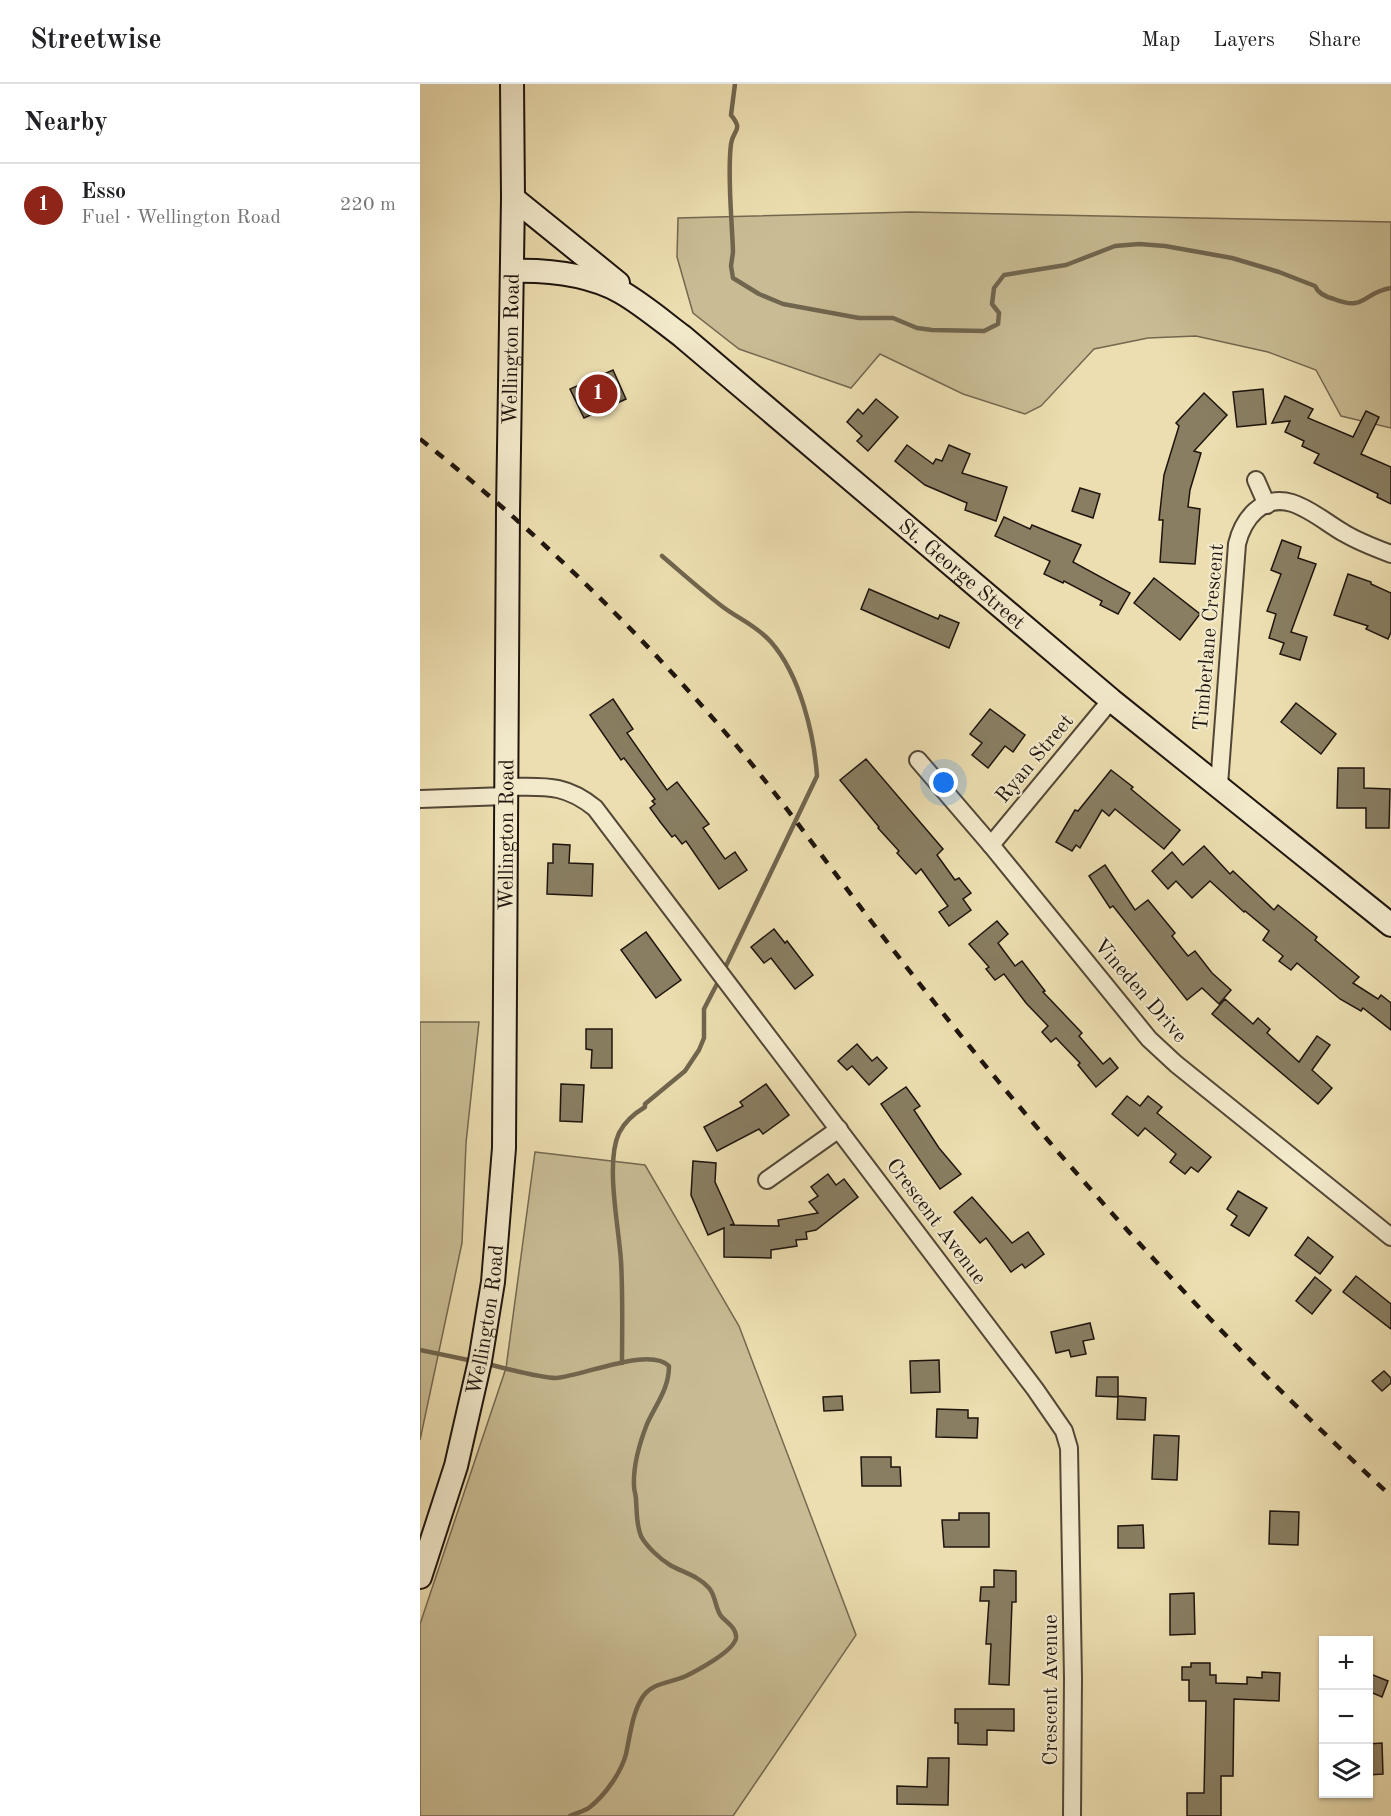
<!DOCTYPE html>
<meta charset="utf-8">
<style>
:root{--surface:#fff;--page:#f2f2f2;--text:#202124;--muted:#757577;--line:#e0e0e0;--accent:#8f2418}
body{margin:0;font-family:"Old Standard TT",serif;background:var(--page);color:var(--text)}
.controls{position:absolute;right:18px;bottom:18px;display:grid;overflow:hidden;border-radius:0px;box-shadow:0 2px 4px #0004}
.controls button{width:54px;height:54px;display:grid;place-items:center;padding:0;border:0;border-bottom:2px solid var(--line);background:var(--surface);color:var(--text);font:30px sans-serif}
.you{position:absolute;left:524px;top:699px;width:21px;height:21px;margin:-15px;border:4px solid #fff;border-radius:50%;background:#1a73e8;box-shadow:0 0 0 9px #1a73e833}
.badge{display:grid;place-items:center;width:39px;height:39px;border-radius:50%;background:var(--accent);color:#fff;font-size:20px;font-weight:700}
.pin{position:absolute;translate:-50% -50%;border:3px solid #fff;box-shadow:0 2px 6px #0006}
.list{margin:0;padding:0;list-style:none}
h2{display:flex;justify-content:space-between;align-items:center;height:78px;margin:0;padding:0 24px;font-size:26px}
h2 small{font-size:20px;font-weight:400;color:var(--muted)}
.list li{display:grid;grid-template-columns:39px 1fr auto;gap:18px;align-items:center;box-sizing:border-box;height:84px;padding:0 24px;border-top:2px solid var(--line)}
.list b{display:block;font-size:22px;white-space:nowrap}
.list p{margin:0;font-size:20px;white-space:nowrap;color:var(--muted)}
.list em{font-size:20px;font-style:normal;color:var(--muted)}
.icon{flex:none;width:33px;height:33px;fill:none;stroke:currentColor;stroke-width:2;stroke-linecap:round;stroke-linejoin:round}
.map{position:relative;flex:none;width:971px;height:1732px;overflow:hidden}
header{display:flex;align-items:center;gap:36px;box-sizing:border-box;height:84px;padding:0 30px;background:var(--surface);border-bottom:2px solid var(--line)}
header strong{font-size:28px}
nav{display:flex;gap:33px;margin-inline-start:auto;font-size:21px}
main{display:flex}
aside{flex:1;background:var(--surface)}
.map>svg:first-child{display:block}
.green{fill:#c9bc94;stroke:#746851;stroke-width:1.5}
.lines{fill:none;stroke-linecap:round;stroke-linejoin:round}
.stream{stroke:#70654e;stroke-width:4.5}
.building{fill:#897e62;stroke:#1e150e;stroke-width:1.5}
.street-casing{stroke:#524736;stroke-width:20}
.secondary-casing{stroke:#1e150e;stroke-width:26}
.street{stroke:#f3eacc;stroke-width:16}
.secondary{stroke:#f3eacc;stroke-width:22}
.rail{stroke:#1e150e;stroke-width:4.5;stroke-dasharray:10 10;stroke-linecap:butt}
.labels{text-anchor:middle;stroke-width:4.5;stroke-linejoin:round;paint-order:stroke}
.street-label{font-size:21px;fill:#1e150e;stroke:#f3eacc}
</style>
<header>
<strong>Streetwise</strong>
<nav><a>Map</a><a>Layers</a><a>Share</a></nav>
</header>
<main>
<aside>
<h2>Nearby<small></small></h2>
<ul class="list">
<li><span class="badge">1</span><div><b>Esso</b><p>Fuel · Wellington Road</p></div><em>220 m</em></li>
</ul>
</aside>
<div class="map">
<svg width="971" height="1732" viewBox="0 0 971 1732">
<rect width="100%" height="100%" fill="#ecdeb0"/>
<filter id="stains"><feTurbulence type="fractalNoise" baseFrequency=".00333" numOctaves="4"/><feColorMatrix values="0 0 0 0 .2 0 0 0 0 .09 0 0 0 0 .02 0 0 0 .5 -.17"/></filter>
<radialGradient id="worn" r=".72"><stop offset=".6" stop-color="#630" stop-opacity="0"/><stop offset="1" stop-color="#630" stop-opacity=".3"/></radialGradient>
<g class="green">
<path d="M491,128L971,138V344L921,332L896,286L848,268L776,252L728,254L674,265L621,322L605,330L543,310L460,270L431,304L319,265L273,229L257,173L258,134Z"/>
<path d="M0,938H59L46,1059L42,1159L0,1356Z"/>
<path d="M115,1068L225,1081L319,1242L436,1551L313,1732H0V1540L86,1284Z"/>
</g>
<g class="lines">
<g class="stream">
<path d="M315,0L311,31C324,47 313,45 311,60C307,91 312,135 313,168L311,182L313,194L339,210L363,220L439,234H473L497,244L512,246L564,247L578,240L579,229L572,220L574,204L584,191L646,181L695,162L719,160L745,162L812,174L859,188L895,202C898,209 906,213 914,215C946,228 943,208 971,204"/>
<path d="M242,472C262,489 282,507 303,523C319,535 337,542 351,558C380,591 394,650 397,692L304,886"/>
<path d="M0,1266L53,1277"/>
<path d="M202,1279C202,1245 203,1211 201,1177C199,1144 185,1079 199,1049C205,1037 215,1029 225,1023V1020L265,987L279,966L284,954V925L299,896"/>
<path d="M67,1280C84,1284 121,1294 136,1294C163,1292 230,1262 249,1282C249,1305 236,1320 227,1340C220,1358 213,1382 214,1402C214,1407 216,1411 216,1416C217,1428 216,1440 221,1452C226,1462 240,1475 250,1481C262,1488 279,1492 289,1504C296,1512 295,1524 301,1532C307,1539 317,1544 316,1554C314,1567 278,1586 266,1592C251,1599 232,1598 222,1614C212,1630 210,1652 206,1670C201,1689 185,1711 170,1723C165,1727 156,1729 150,1732"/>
</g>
</g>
<g class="building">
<path d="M193,286L206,315L164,334L150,305Z"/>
<path d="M843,305L846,340L817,343L813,308Z"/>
<path d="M784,309L807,331L774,367L781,369L770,406L768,423L780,425L775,480L740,478L743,436H739L744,391L759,342L756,339Z"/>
<path d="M865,312L893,325L888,334L933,353L946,327L959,333L941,370L971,383V420L957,413L958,410L894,379L899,370L882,362L884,357L865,348L870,337L852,339Z"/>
<path d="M456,315L478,333L448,367L437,357L442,352L427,338L438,325L443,330Z"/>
<path d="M487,361L513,380L516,375L522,377L529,361L550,370L542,389L587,403L576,437L545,426L547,419L505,401L475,377Z"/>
<path d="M660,404L680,410L673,434L652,427Z"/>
<path d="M584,433L610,445L612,441L661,461L653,478L710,509L698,530L680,521L682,517L644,497L643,499L624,490L630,477L575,452Z"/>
<path d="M862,456L881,463L878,474L896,480L871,548L887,553L880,576L860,570L864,559L849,554L856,530L847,527L861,490L851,486Z"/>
<path d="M928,490L951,498V500L971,509V548L968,555L946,545L948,542L914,531Z"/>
<path d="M734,494L780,530L760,556L714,519Z"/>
<path d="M449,505L518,535L520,531L539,539L529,564L441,525Z"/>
<path d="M193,615L213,645L207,649L247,706L257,698L289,740L283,744L305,775L315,768L327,786L299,805L266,757L262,760L255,751L252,753L241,739L230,724L235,720L232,717L235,715L204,674L201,676L170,631Z"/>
<path d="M876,619L916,650L901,670L861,638Z"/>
<path d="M570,625L605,651L593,668L585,662L568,684L552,671L562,659L550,650Z"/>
<path d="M446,675L523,765L517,771L535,796L539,794L551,809L543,815L551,826L529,842L519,828L528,822L501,785L496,790L477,769L479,767L458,744L459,743L420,696Z"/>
<path d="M918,684H944V704L970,705L969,744H946V724H917Z"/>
<path d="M691,686L713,703L711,705L760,746L744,765L695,725L689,732L682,726L660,764L656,761L652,767L636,758L655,726L658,727Z"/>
<path d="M133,760L150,761L149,779L173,780L172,812L127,810L128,779H133Z"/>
<path d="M784,762L810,790L813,787L854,826L858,821L897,853L895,856L939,893L933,899L958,915L961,911L971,919V946L943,924L941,927L920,915L877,879L871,886L859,877L863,872L843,856L849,847L825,827L824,828L790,797L772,814L756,797L748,805L732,787L752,768L763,781Z"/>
<path d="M685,781L715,826L728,816L755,849L752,852L768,872L775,867L792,889L811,906L799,920L782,904L767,916L693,822L690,824L669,792Z"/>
<path d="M577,837L588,850L578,859L595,882L602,877L625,907L623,908L662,949L659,952L683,980L690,974L698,984L676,1003L658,981L660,979L636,954L631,958L622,948L628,942L606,919L584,890L575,896L566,885L569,883L549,860Z"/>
<path d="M354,845L365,859L367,857L393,891L375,905L351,874L344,879L331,863Z"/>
<path d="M226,848L261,896L236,914L201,866Z"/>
<path d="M805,915L833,940L838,934L850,945L847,949L879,978L897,952L910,961L892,986L912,1004L898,1020L792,930Z"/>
<path d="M166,945H192V984H171L172,966L166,965Z"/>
<path d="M437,960L452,977L457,973L467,984L449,1001L432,982L427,986L418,977Z"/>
<path d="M141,1000L164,1001L162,1038L140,1037Z"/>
<path d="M346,1000L369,1031L343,1050L339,1045L297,1067L284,1043L323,1022L320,1018Z"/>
<path d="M486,1003L500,1022L494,1026L519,1064L541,1090L520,1105L461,1020Z"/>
<path d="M707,1012L720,1022L728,1012L742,1023L737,1029L791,1073L778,1088L771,1083L765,1090L750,1078L756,1070L725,1044L718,1052L692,1030Z"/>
<path d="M273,1077L296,1079L295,1098L314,1140L310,1141L359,1142L358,1136L398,1129L389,1118L398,1112L391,1103L408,1090L416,1101L424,1095L438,1113L396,1146L386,1148L387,1155L376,1156L377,1162L351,1166V1174L304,1173V1144L288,1151L271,1111Z"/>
<path d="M818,1107L847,1124L829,1152L811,1141L817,1132L807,1125Z"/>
<path d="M552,1113L592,1159L608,1148L624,1170L605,1184L602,1180L591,1188L566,1154L560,1159L534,1128Z"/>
<path d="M888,1153L913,1173L900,1190L875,1171Z"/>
<path d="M936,1192L971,1220V1245L923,1208Z"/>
<path d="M895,1193L911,1206L892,1230L876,1217Z"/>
<path d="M670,1239L674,1255L663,1257L666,1270L651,1273L649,1266L636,1269L631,1248Z"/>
<path d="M519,1276L520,1308L491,1309L490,1277Z"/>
<path d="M964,1287L971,1294V1299L962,1307L952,1297Z"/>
<path d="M677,1293H698V1312L726,1314L725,1336L697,1335L698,1313L676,1312Z"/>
<path d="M422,1312L423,1326L404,1327L403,1313Z"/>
<path d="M517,1325L548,1326V1334H558L557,1354L516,1353Z"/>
<path d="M734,1351L759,1352L757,1396L732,1395Z"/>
<path d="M441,1373H471V1383H480L481,1402H442Z"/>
<path d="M850,1427L879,1428L878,1461L849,1460Z"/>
<path d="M539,1429H569V1463H524L522,1436H539Z"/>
<path d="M723,1441L724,1464H698V1442Z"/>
<path d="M574,1486L596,1487V1518H592L589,1601L569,1600L571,1560H566L569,1517H560L561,1503H574Z"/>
<path d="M774,1509L775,1550L750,1551V1510Z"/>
<path d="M771,1579H790V1591H796V1599L827,1600V1593L842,1594V1588L860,1589L859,1617L814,1615L813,1692H801V1732H767V1709H784L786,1617H769V1596H762V1583H771Z"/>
<path d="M948,1589L968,1597L962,1613L948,1607Z"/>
<path d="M535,1625H594V1647L567,1646V1661L538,1660V1639H535Z"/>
<path d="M962,1659L963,1690L948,1691V1660Z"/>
<path d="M508,1674H529L528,1721L477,1720V1702L507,1703Z"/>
</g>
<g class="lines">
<defs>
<g id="street">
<path d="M836,396L847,421"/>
<path d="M498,676L571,761L729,955L756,980L971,1153"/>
<path d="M799,701L817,460C823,435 842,410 872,419C891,425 908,440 924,449C939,458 955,464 971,470"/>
<path d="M86,703C124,703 144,699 175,724L615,1305L644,1347L649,1364L653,1594L652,1732"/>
<path d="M0,715L86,712"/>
<path d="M571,761L691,616"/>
<path d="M347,1096L419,1045"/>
</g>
<g id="secondary">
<path d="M93,114L198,199"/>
<path id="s1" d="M92,187C129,186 168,190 201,208C222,220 242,237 262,252L691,616L971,841"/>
<path id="s2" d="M0,1493L36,1382L60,1277L73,1198L84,1064L88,427L93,114L92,0"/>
</g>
</defs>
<use href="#street" class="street-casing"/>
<use href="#secondary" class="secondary-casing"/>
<use href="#street" class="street"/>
<use href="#secondary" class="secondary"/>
<path class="rail" d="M0,355C118,448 224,552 321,667C352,704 380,743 409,781C455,843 502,904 551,964C680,1123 820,1273 971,1412"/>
</g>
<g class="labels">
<g class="street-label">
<text dy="7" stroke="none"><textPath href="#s2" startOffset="1238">Wellington Road</textPath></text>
<text dy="7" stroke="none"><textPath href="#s1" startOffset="555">St. George Street</textPath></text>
<text transform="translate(788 553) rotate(-85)" y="7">Timberlane Crescent</text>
<text transform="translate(614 674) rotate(-50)" y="7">Ryan Street</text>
<text dy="7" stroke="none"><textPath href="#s2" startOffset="752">Wellington Road</textPath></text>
<text transform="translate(721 906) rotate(49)" y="7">Vineden Drive</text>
<text transform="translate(517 1137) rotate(53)" y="7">Crescent Avenue</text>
<text dy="7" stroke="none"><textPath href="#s2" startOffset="266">Wellington Road</textPath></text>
<text transform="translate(630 1606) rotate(-90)" y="7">Crescent Avenue</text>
</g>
</g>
<rect width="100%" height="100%" filter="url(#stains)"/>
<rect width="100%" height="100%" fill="url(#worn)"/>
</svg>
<div class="controls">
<button>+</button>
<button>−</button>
<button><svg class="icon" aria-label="layers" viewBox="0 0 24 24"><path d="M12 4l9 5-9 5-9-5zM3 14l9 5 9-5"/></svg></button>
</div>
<div class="you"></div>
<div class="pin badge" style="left:178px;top:310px">1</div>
</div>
</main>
